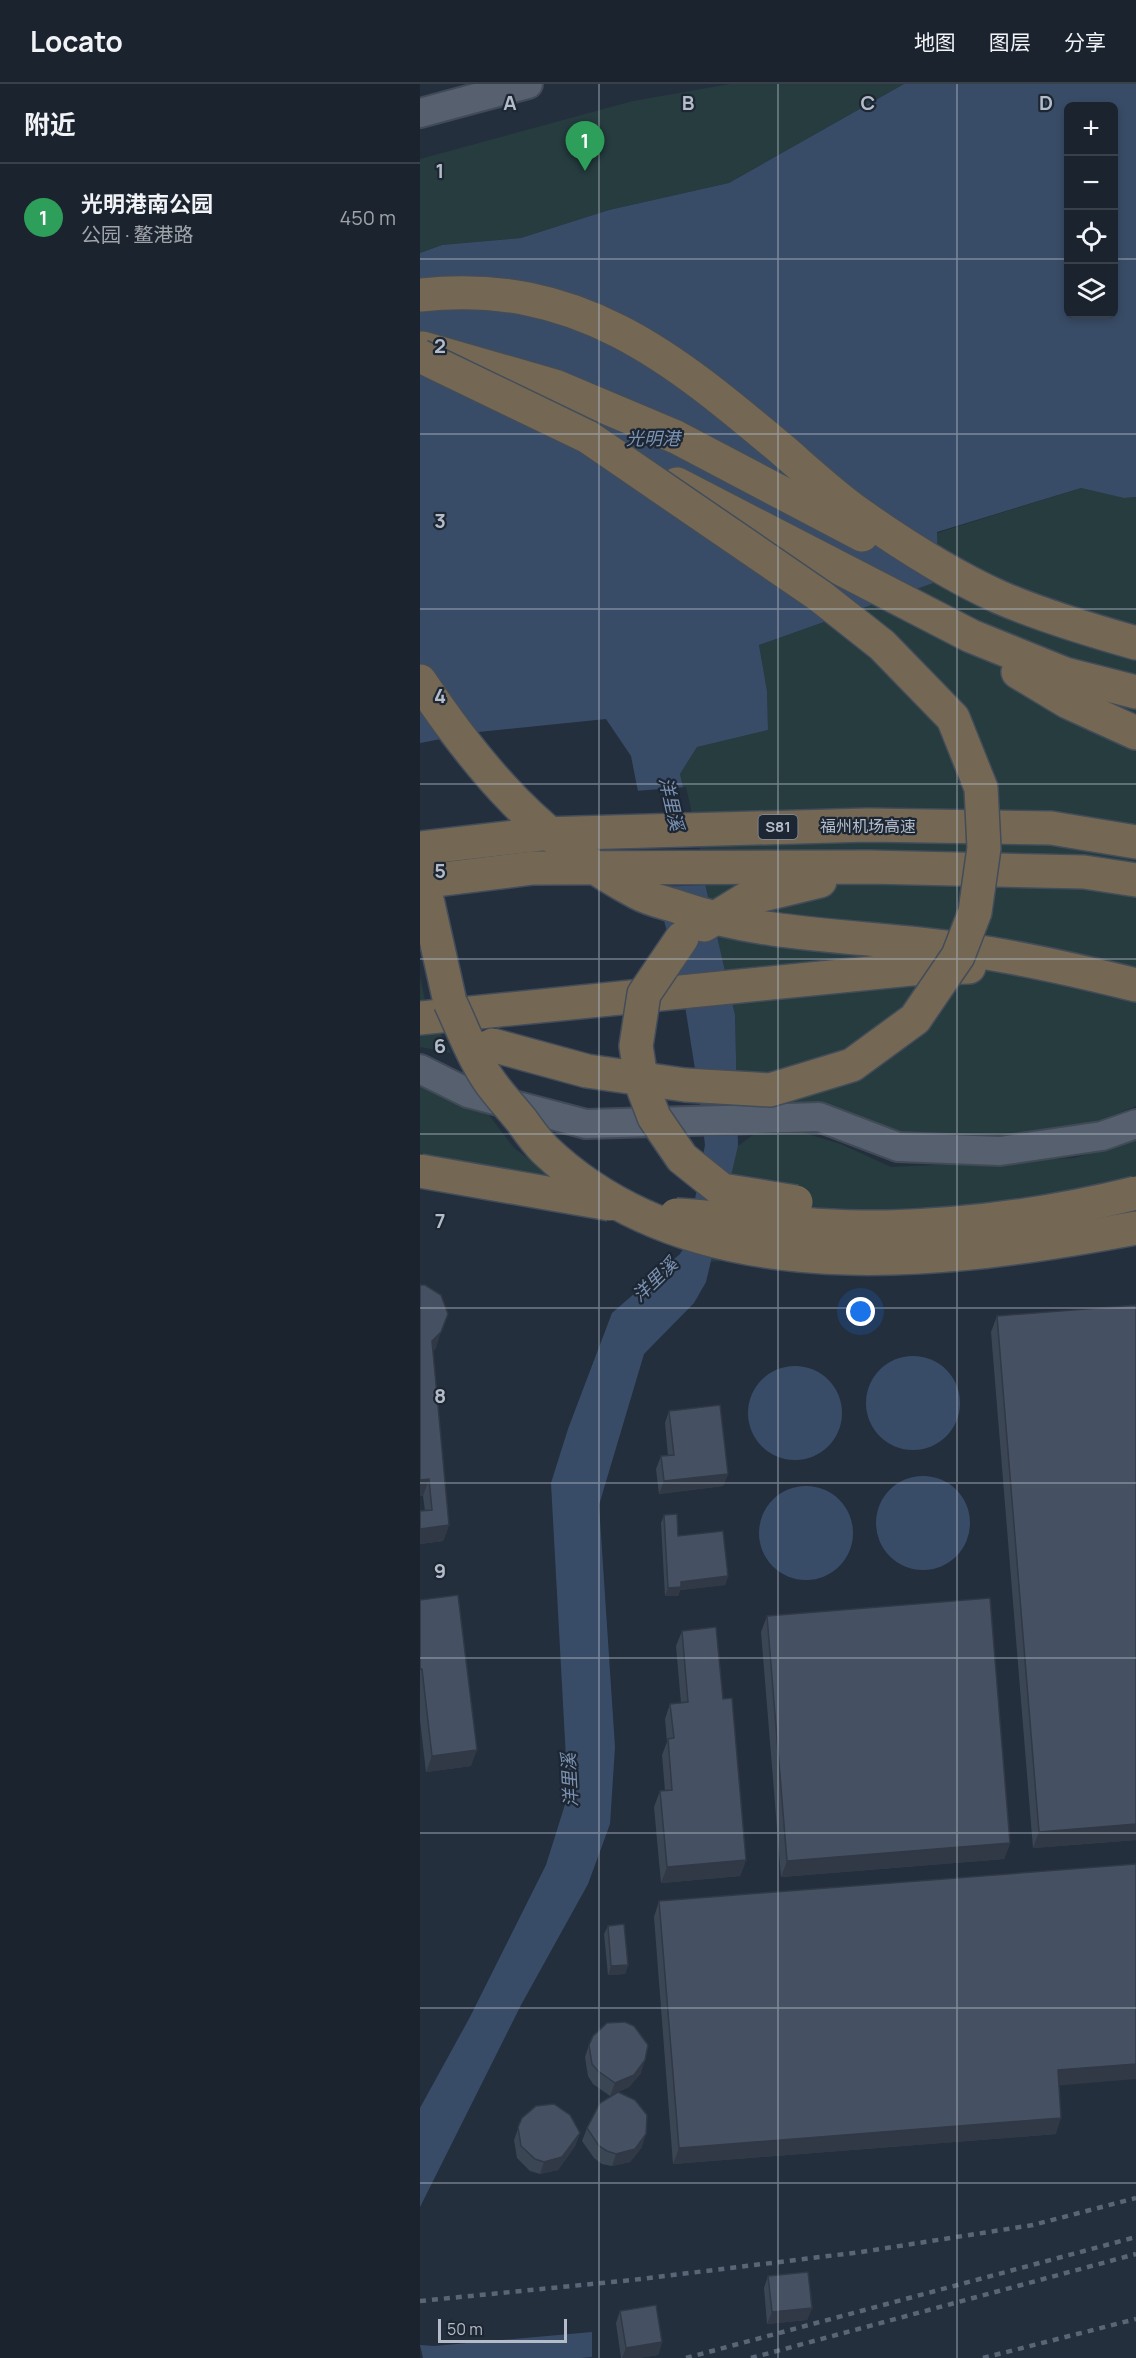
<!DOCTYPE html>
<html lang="zh">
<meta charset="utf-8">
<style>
:root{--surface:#1b232e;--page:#242b36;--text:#f1f3f6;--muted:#a0a4aa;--line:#39404a;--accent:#bca0f2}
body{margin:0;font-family:Manrope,"Noto Sans SC",sans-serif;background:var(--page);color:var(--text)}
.controls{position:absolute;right:18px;top:18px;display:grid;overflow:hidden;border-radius:9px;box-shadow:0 3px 9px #0003}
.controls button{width:54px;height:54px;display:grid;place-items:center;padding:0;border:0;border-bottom:2px solid var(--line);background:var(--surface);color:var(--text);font:30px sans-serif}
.scale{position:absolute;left:18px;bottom:15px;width:129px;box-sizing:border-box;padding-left:6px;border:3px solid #b4bcc9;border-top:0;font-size:16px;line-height:21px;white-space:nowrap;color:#b4bcc9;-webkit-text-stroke:4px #1d2633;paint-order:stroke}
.you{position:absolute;left:441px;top:1228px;width:21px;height:21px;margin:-15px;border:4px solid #fff;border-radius:50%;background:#1a73e8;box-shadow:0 0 0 9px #1a73e833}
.badge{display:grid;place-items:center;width:39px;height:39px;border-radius:50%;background:var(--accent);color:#fff;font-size:20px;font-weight:700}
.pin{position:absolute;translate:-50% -50px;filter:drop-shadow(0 2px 3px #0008)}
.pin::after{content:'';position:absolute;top:32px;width:21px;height:18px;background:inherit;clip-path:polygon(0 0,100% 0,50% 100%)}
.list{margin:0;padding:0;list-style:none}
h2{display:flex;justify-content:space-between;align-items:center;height:78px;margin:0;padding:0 24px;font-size:26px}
h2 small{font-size:20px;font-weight:400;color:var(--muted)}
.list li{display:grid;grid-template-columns:39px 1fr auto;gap:18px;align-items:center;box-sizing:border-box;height:108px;padding:0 24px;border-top:2px solid var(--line)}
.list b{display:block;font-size:22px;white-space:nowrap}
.list p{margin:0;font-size:20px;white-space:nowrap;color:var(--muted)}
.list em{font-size:20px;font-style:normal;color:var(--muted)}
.icon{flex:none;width:33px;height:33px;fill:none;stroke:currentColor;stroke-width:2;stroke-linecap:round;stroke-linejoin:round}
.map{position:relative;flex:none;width:716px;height:2274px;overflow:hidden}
header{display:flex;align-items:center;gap:36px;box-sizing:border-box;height:84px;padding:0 30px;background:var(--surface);border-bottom:2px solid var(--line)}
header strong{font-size:28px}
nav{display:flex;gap:33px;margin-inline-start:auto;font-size:21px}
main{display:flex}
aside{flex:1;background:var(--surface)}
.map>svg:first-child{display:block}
.green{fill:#263c3f}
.water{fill:#394c67;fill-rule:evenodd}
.pier{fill:#242f3e}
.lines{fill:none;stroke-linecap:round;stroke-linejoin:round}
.major-casing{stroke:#414a57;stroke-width:32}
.highway-casing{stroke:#434c59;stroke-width:36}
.major{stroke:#56606e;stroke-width:28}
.highway{stroke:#746855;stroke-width:33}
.rail{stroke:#5a6575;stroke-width:4.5;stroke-dasharray:6 6;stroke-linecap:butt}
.highway-bridge-casing{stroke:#434c59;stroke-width:36;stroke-linecap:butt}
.highway-bridge{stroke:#746855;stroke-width:33}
.wall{fill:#3b4654}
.shaded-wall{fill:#303945}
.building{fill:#455162;stroke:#303945;stroke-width:1.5}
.grid{fill:none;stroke:#b4bcc9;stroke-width:1.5;stroke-opacity:0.55}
.labels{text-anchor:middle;stroke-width:4.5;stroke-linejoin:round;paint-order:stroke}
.shield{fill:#1d2633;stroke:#878f9c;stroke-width:1.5}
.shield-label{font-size:15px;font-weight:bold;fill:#b4bcc9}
.street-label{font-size:16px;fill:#b4bcc9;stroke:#1d2633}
.water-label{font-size:18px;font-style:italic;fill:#7c92b1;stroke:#1d2633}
.grid-label{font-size:20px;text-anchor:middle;font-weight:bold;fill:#b4bcc9;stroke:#1d2633;stroke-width:4.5;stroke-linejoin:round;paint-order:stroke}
</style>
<header>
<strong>Locato</strong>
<nav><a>地图</a><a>图层</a><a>分享</a></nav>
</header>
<main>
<aside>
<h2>附近<small></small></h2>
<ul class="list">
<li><span class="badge" style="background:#2e9e5b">1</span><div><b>光明港南公园</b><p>公园 · 鳌港路</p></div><em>450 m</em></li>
</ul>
</aside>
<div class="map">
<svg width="716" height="2274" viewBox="0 0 716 2274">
<rect width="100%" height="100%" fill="#242f3e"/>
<g class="green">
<path d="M310,0H484L309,99L189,126L101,154L22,161L0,169V75L213,17Z"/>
<path d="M661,404L704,414L716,413V1022L664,1043L531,1060L317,1022L315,931L260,690L277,663L348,646L347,607L339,561L519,497L517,449Z"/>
<path d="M0,892L6,922L31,969L0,963Z"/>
<path d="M0,993L56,1014L94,1064L141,1100L0,1072Z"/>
<path d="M377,1047L421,1060L471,1083L654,1074L716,1056V1148L289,1178L318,1062L334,1050Z"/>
</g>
<g class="water">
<path d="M484,0H716V413L704,414L661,404L517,448L519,497L339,561L347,607L348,646L277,663L260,690L315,931L318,1062L286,1198L274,1219L224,1270L179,1421L195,1663L190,1740L168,1800L101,1921L0,2123V2024L50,1933L126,1781L148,1711L131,1399L148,1345L192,1229L260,1170L267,1159L285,1061L279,1010L262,903L242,829L211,672L186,635L58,648L0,659V169L22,161L101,154L189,126L309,99ZM648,22H694V230H648Z"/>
<circle cx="493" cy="1319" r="47"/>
<circle cx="375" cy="1329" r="47"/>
<circle cx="503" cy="1439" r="47"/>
<circle cx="386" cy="1449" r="47"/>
<path d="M172,2248V2273L161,2274H3L0,2261L14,2262Z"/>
</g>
<path class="pier" d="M266,703L288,801L233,803L215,707Z"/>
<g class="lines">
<defs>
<g id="major">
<path d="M0,29L108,0"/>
<path d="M0,985L48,1009L166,1040L399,1033L478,1063L580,1067L682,1052L716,1040"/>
</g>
<g id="highway">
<path d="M0,211C158,194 252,273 365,368C389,389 413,411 438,429C482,460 530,491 579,513C623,532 670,546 716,559"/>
<path d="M3,264L135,302L256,353L442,451"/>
<path d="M257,400L551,552L645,590L716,608"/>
<path d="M598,588L648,618L716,649"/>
<path d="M0,597C60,687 121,758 218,809C231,816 247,819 261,824C353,855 452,851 547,866C604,874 660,887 716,901"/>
<path d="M0,764L121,750L448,741L631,744L716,758"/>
<path d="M0,784L30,918"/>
<path d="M0,798L113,784L450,783L664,788L716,796"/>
<path d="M284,841L326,815L400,797"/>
<path d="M0,934L491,885L549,883"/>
</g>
</defs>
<use href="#major" class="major-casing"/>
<use href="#highway" class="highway-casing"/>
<use href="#major" class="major"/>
<use href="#highway" class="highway"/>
<g class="rail">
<path d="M0,2217L212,2196L441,2168L613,2141L716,2114"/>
<path d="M266,2274L716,2153"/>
<path d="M331,2274L716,2170"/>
<path d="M563,2274L716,2235"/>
</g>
<defs>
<g id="highway-bridge">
<path d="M0,272L168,353L400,512L462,561L533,634L561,704L564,764L555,828L538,872L495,935L432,981L350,1006L265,1001L167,987L72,961"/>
<path d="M262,854L224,910L216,962L222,1001L234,1033L262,1074L302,1106L376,1118"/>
<path d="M30,918C42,943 52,972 68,995C78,1010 91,1023 102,1037C109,1047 116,1057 125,1066C278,1212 525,1180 716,1144"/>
<path d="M0,1087L190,1120"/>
<path d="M256,1131C325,1135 398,1144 467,1143C550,1141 635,1129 716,1109"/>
</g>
</defs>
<use href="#highway-bridge" class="highway-bridge-casing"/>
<use href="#highway-bridge" class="highway-bridge"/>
</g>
<g class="wall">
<path d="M0,1201L16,1264L13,1267L29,1441L23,1457L0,1460V1427H5L3,1412H0Z"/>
<path d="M577,1232L716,1756L613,1764L571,1248Z"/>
<path d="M249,1327L308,1390L303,1402L239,1410L236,1385L241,1372H248L245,1339Z"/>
<path d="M244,1431L258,1452L308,1492L305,1501L260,1506L258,1512H245L241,1439Z"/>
<path d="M0,1516L51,1682L6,1688L0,1636Z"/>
<path d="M347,1532L590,1759L584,1775L361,1793L341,1548Z"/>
<path d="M262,1547L303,1615L326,1776L320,1792L241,1799L234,1723L240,1707H245L242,1671L247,1658L245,1635L250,1620L261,1619L256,1562Z"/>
<path d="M239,1817L636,2050L253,2080L234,1833Z"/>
<path d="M188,1842L208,1881L205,1890L188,1891L184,1850Z"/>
<path d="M169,1961L221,1989L209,2003L198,2008L222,2063L210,2078L192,2082L182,2080L174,2074L162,2057L167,2044L194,2010L190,2012L173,2000L168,1992L165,1973Z"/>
<path d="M102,2034L160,2049L155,2062L138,2086L120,2090L110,2087L97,2074L94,2056Z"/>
<path d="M348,2192L392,2224L387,2236L347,2240L344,2204Z"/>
<path d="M200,2227L242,2258L238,2271L218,2274H201L196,2239Z"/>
</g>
<g class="shaded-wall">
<path d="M21,1248L16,1264L6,1273L12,1257Z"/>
<path d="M308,1390L303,1402L239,1410L244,1397Z"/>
<path d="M9,1395L3,1412H0V1396Z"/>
<path d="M29,1441L23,1457L0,1460V1445Z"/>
<path d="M308,1492L305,1501L260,1506L258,1512H245L248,1504L261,1498Z"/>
<path d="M57,1666L51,1682L6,1688L12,1672Z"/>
<path d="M716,1740V1756L613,1764L619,1748Z"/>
<path d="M590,1759L584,1775L361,1793L367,1777Z"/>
<path d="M326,1776L320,1792L241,1799L247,1783Z"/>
<path d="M208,1881L205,1890L188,1891L191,1882Z"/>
<path d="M225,1976L221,1989L209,2003L190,2012L195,1999Z"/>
<path d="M716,1980V1995L632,2002L638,1986Z"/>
<path d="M641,2034L636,2050L253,2080L259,2064Z"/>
<path d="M160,2049L155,2062L138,2086L120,2090L124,2078Z"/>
<path d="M226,2050L222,2063L210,2078L192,2082L196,2070Z"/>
<path d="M392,2224L387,2236L347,2240L352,2228Z"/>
<path d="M242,2258L238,2271L218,2274H202L206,2264Z"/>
</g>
<g class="building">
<path d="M0,1201H5L21,1211L28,1230L21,1248L12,1257L29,1441L0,1445V1427L12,1426L9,1395L0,1396Z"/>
<path d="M716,1221V1740L619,1748L577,1232Z"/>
<path d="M300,1321L308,1390L244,1397L241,1372L254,1371L249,1327Z"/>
<path d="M257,1430L258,1452L303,1447L308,1492L261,1498V1503L248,1504L244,1431Z"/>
<path d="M38,1511L57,1666L12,1672L2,1585H0V1516Z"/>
<path d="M570,1514L590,1759L367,1777L347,1532Z"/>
<path d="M296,1543L303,1615L312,1614L326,1776L247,1783L240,1707L252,1706L248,1655L254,1654L250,1620L268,1618L262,1547Z"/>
<path d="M716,1780V1980L638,1986L641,2034L259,2064L239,1817Z"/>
<path d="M204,1840L208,1881L191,1882L188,1842Z"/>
<path d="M205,1938L214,1942L228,1961L225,1976L214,1991L195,1999L178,1987L172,1980L169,1961L173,1952L187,1939Z"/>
<path d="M198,2008L215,2016L227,2031L226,2050L215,2065L196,2070L187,2067L179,2062L167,2044L180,2019Z"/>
<path d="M134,2020L150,2031L160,2049L142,2073L124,2078L115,2075L101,2062L98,2043L102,2034L116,2022Z"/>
<path d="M388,2188L392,2224L352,2228L348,2192Z"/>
<path d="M236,2221L242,2258L206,2264L200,2227Z"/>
</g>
<path class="grid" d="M179,0V2274M358,0V2274M537,0V2274M0,175H648M694,175H716M0,350H716M0,525H716M0,700H716M0,875H716M0,1050H716M0,1224H716M0,1399H716M0,1574H716M0,1749H716M0,1924H716M0,2099H716"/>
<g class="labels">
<rect class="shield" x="338.5" y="731" width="39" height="24" rx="4.5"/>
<g class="shield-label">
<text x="358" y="748">S81</text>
</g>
<g class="street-label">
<text x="448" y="748">福州机场高速</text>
</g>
<g class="water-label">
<text x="233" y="361">光明港</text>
<text transform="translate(251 720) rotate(77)" y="6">洋里溪</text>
<text transform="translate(235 1196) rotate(-44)" y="6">洋里溪</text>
<text transform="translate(150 1696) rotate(-93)" y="6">洋里溪</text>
</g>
</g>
<g class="grid-label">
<text x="90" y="26">A</text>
<text x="268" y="26">B</text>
<text x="448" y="26">C</text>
<text x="626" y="26">D</text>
<text x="20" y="94">1</text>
<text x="20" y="269">2</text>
<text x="20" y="444">3</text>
<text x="20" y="619">4</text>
<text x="20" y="794">5</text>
<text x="20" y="969">6</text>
<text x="20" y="1144">7</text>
<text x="20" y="1319">8</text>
<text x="20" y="1494">9</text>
</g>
</svg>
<div class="controls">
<button>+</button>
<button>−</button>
<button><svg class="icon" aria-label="locate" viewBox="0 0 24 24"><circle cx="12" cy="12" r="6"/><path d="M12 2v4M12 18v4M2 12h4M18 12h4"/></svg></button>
<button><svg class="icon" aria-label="layers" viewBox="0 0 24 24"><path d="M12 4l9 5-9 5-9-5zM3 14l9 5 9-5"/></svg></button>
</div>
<div class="scale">50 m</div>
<div class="you"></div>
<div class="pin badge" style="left:165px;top:87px;background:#2e9e5b">1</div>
</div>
</main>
